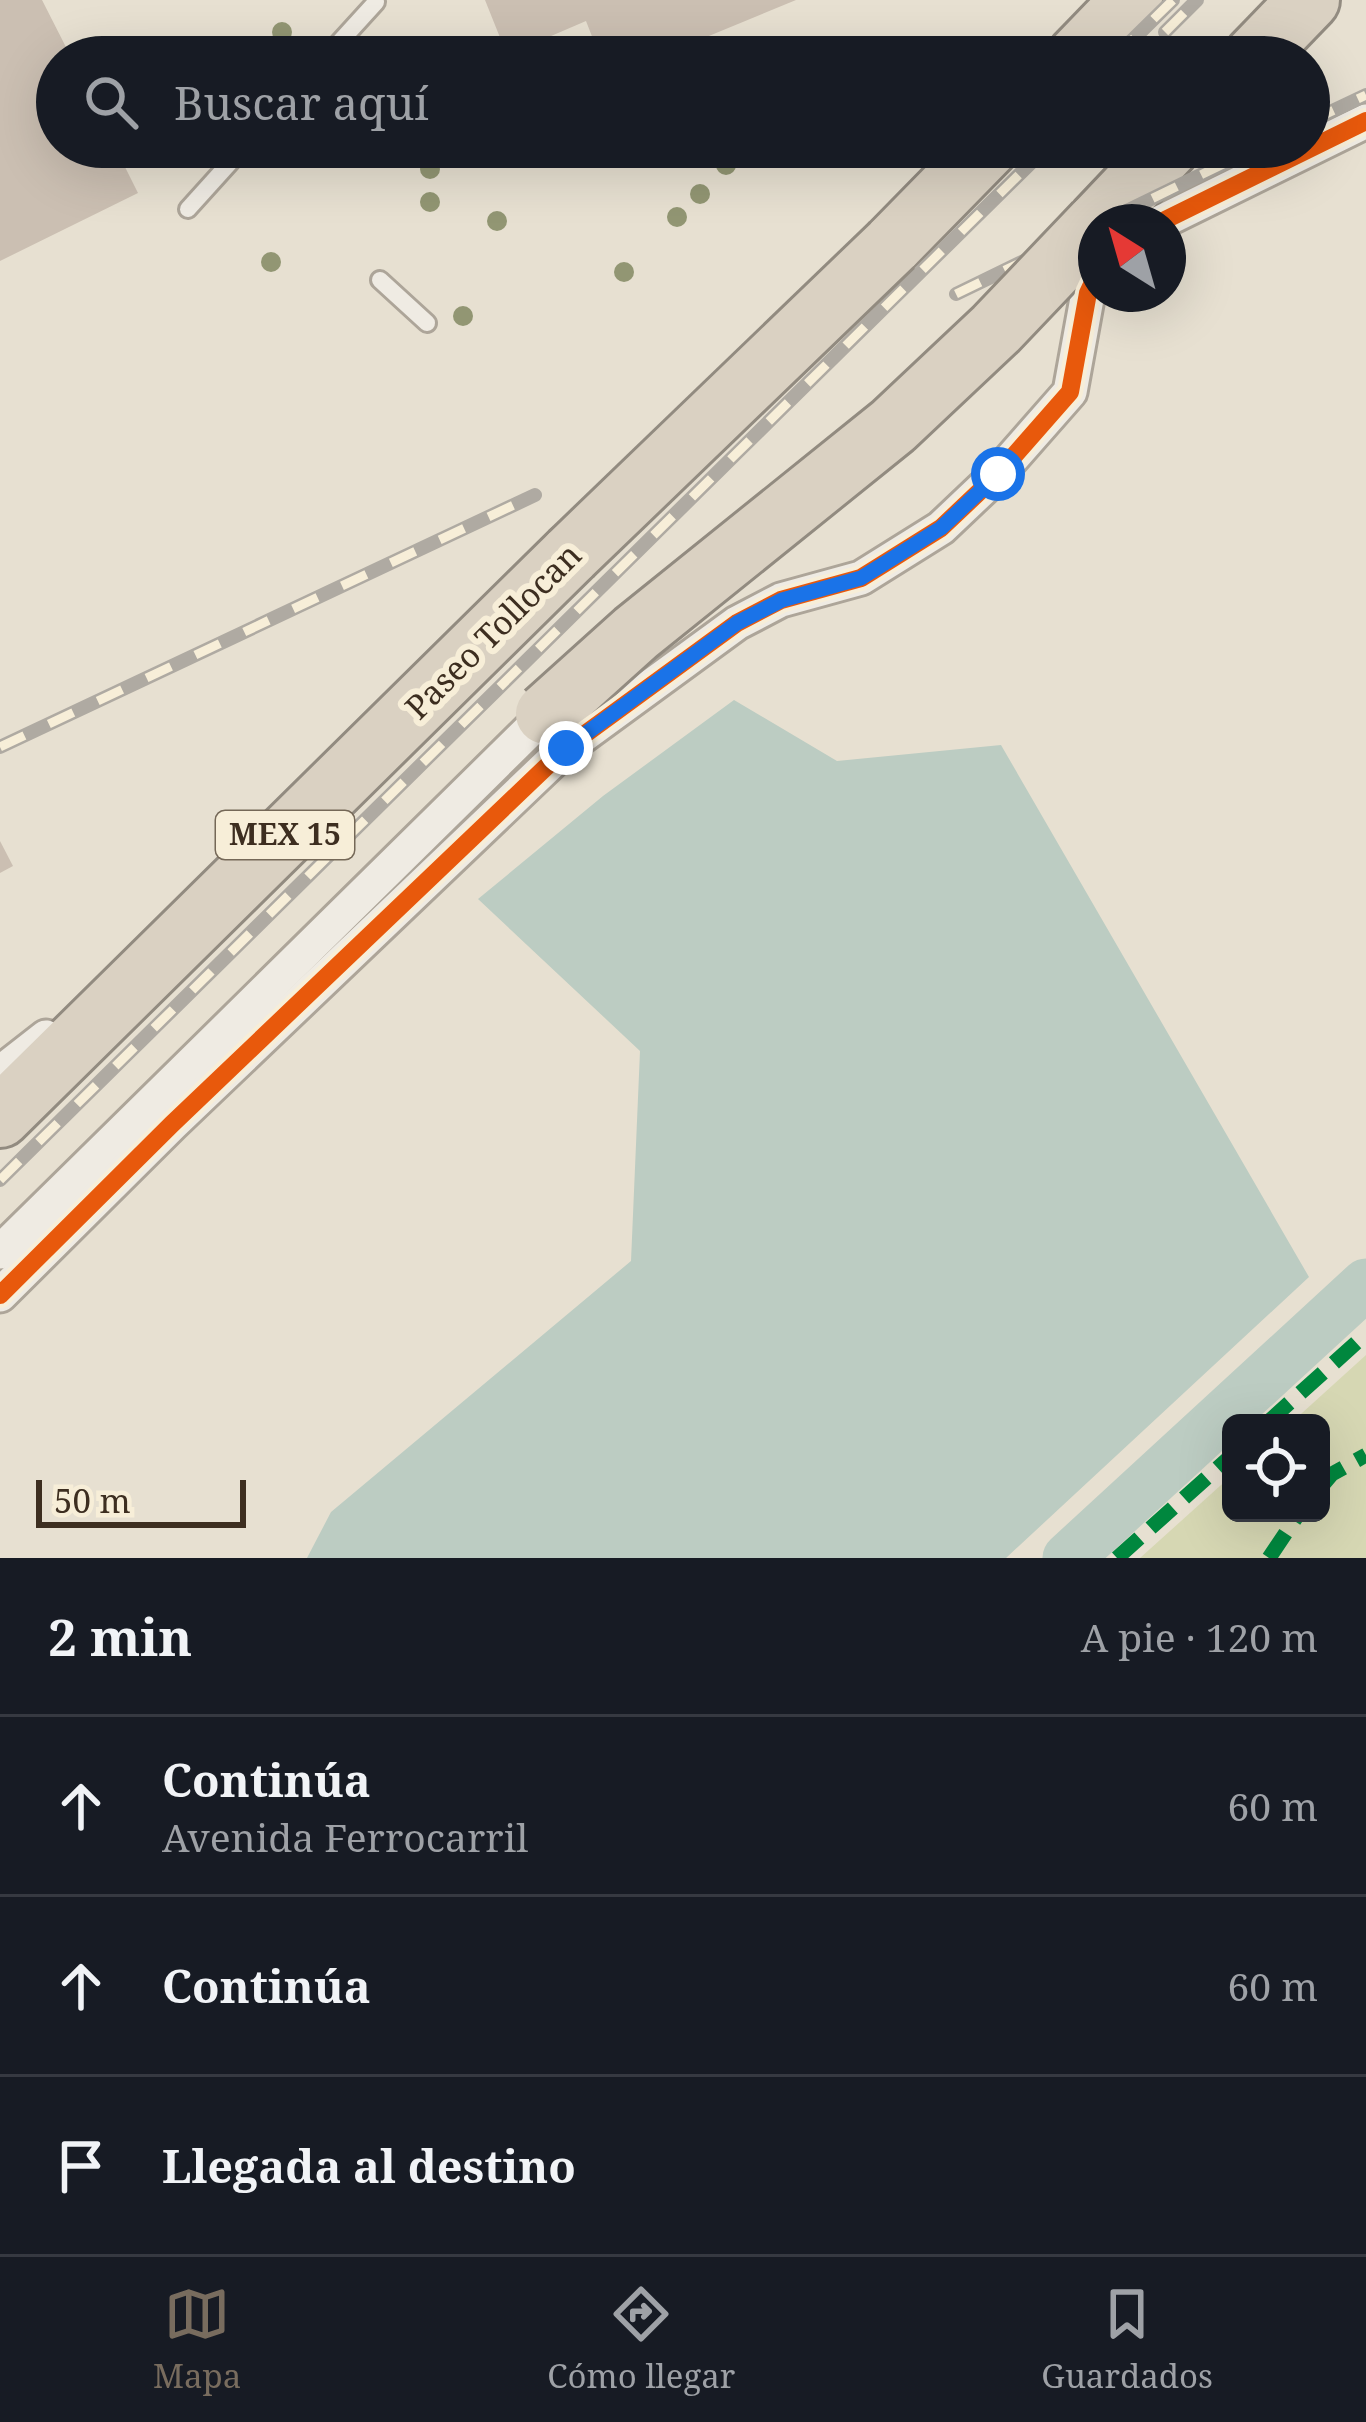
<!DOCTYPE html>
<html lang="es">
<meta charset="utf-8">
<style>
:root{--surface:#171b24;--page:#20242c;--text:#f1f3f6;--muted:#9ea1a6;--line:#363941;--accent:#786c5e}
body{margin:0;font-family:"Noto Serif",serif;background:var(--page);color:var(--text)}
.controls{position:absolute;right:36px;bottom:36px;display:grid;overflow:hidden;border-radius:18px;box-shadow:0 12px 48px #0002}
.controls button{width:108px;height:108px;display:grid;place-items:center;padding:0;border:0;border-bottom:3px solid var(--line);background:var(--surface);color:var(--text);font:60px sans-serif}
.compass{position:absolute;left:1078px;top:204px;width:108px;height:108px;border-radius:50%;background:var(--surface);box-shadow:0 12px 48px #0002;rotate:323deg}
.scale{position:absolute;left:36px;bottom:30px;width:210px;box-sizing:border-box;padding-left:12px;border:6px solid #3d2e20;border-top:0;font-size:33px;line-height:42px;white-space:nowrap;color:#3d2e20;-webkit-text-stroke:9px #f7eed8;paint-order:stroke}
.stop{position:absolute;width:36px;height:36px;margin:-27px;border:9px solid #1a73e8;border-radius:50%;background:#fff}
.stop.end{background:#1a73e8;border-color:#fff;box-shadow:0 3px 12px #0008}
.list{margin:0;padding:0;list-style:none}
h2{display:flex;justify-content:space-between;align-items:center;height:156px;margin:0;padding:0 48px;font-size:51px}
h2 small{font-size:39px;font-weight:400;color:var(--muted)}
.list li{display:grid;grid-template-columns:78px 1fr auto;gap:36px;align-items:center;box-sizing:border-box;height:180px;padding:0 48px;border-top:3px solid var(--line)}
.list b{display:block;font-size:45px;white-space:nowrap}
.list p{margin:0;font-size:39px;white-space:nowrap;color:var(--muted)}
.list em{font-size:39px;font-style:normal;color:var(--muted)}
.icon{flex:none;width:66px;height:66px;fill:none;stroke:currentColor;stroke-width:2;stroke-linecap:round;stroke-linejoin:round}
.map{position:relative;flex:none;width:1366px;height:1558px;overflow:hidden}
.search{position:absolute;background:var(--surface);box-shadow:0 12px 48px #0002;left:36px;right:36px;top:36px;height:132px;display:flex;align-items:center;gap:30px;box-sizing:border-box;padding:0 42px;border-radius:66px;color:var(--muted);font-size:45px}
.sheet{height:696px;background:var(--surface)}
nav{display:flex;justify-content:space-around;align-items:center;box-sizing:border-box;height:168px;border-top:3px solid var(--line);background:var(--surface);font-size:33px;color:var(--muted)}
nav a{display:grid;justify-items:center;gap:6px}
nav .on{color:var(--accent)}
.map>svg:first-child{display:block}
.green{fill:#d6d7b3}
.water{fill:#bcccc2}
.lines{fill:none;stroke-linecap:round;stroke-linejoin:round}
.river{stroke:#bcccc2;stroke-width:51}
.building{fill:#cbbfb2}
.lane-casing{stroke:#ada599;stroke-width:22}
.street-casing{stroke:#ada599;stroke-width:39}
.highway-casing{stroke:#928b80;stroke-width:66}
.lane{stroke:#efebe3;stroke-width:16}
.street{stroke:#efebe3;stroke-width:33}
.highway{stroke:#dad1c2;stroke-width:60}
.rail-casing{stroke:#afaaa2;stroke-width:14}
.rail{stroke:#f7eed8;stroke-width:9;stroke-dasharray:27;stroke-linecap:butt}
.highway-bridge-casing{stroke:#928b80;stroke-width:66;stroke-linecap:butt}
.highway-bridge{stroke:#dad1c2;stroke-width:60}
.quiet{stroke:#00873e;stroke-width:15;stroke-dasharray:30 15;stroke-linecap:butt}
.cycleway-casing{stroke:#f7eed8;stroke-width:26}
.cycleway{stroke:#e8590c;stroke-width:18}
.tree{fill:#929673}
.route{stroke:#1a73e8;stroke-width:15}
.labels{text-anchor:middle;stroke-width:12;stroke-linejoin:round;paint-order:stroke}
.shield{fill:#f7eed8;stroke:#756857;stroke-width:3}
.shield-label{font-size:30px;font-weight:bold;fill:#3d2e20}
.street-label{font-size:33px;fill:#3d2e20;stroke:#f7eed8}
</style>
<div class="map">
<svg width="1366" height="1558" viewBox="0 0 1366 1558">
<rect width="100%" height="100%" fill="#e7e0d1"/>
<path class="green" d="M1366,1355V1558H1140L1231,1476V1513H1321V1423H1291Z"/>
<path class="water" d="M734,700L837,761L1001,745L1309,1277L1006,1558H307L331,1512L631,1261L640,1051L478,899L603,796Z"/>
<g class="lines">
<path class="river" d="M1068,1558L1366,1284"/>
</g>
<g class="building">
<path d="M0,0H42L71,57H57V147H115L138,193L0,261Z"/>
<path d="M485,0H796L658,57H600L586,21L507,55Z"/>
<path d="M0,841L13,866L0,873Z"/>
</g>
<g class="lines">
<defs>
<g id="lane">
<path d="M326,57L376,2"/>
<path d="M188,209L244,147"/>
<path d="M380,280L427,323"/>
</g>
<g id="street">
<path d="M1161,222L1366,121"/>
<path d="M0,1073L46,1037"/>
<path d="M0,1252L546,714"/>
<path d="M0,1295L172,1124L566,748L737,623L781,600L861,578L941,528L998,474L1070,392L1088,293L1096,276"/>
</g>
<g id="highway">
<path d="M1077,57L1132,0"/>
<path d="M1254,57L1309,0"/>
<path d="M1098,222L1169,147"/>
<path d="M892,245L988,147"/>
<path d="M0,1117L571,554"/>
</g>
</defs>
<use href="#lane" class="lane-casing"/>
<use href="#street" class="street-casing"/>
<use href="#highway" class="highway-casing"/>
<use href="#lane" class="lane"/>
<use href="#street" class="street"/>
<use href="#highway" class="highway"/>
<defs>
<g id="rail">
<path d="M1165,32L1197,0"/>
<path d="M1115,57L1173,0"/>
<path d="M1309,122L1366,95"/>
<path d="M1104,222L1258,147"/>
<path d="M956,294L1096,226"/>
<path d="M0,747L535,495"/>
<path d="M0,1180L1047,147"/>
</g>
</defs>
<use href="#rail" class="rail-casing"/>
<use href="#rail" class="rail"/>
<defs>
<g id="highway-bridge">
<path d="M571,554L892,245"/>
<path d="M546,714L636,633L893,426L996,329L1096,224"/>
</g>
</defs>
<use href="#highway-bridge" class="highway-bridge-casing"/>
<use href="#highway-bridge" class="highway-bridge"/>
<g class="quiet">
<path d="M1267,1423L1366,1334"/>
<path d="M1321,1487L1332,1474L1366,1455"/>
<path d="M1117,1558L1231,1456"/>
<path d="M1269,1558L1299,1513"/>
</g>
<defs>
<g id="cycleway">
<path d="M1161,222L1366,121"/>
<path d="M0,1295L172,1124L566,748L737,623L781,600L861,578L941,528L998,474L1070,392L1088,293L1096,276"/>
</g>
</defs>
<use href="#cycleway" class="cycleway-casing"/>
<use href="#cycleway" class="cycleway"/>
</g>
<g class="tree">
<circle cx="282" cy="32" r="10"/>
<circle cx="726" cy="165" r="10"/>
<circle cx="430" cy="169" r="10"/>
<circle cx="700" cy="194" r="10"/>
<circle cx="430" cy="202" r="10"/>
<circle cx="677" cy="217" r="10"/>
<circle cx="497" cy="221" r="10"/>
<circle cx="271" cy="262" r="10"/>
<circle cx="624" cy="272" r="10"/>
<circle cx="463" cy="316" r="10"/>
</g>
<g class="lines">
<path class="route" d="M566,748L737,623L782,600L861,578L941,528L998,474"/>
</g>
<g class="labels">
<rect class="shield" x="216" y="811" width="138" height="48" rx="9"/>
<g class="shield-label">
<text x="285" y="845">MEX 15</text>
</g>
<g class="street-label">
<text transform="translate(493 631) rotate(-45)" y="12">Paseo Tollocan</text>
</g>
</g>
</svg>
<div class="controls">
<button><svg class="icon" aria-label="locate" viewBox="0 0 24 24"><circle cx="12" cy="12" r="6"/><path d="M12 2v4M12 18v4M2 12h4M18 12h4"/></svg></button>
</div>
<svg class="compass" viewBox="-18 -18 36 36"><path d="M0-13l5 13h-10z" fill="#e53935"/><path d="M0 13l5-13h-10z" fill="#9ea1a6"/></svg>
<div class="scale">50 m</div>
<div class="stop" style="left:998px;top:474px"></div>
<div class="stop end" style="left:566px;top:748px"></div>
<div class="search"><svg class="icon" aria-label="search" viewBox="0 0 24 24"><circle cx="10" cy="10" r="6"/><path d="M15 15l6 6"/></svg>Buscar aquí</div>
</div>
<section class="sheet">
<h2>2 min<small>A pie · 120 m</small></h2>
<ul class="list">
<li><svg class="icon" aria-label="ahead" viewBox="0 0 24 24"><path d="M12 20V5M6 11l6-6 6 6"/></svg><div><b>Continúa</b><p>Avenida Ferrocarril</p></div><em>60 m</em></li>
<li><svg class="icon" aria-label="ahead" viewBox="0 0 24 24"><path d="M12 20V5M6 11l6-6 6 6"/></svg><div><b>Continúa</b></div><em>60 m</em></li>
<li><svg class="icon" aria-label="arrive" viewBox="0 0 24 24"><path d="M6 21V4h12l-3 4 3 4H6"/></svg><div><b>Llegada al destino</b></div></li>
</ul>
</section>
<nav>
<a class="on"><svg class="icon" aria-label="map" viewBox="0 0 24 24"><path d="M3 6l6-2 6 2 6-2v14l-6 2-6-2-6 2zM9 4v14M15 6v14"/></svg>Mapa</a>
<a><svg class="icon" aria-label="directions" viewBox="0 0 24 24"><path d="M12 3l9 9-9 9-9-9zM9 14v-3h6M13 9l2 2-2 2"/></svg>Cómo llegar</a>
<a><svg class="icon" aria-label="saved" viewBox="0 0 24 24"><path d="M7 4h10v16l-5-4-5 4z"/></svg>Guardados</a>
</nav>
